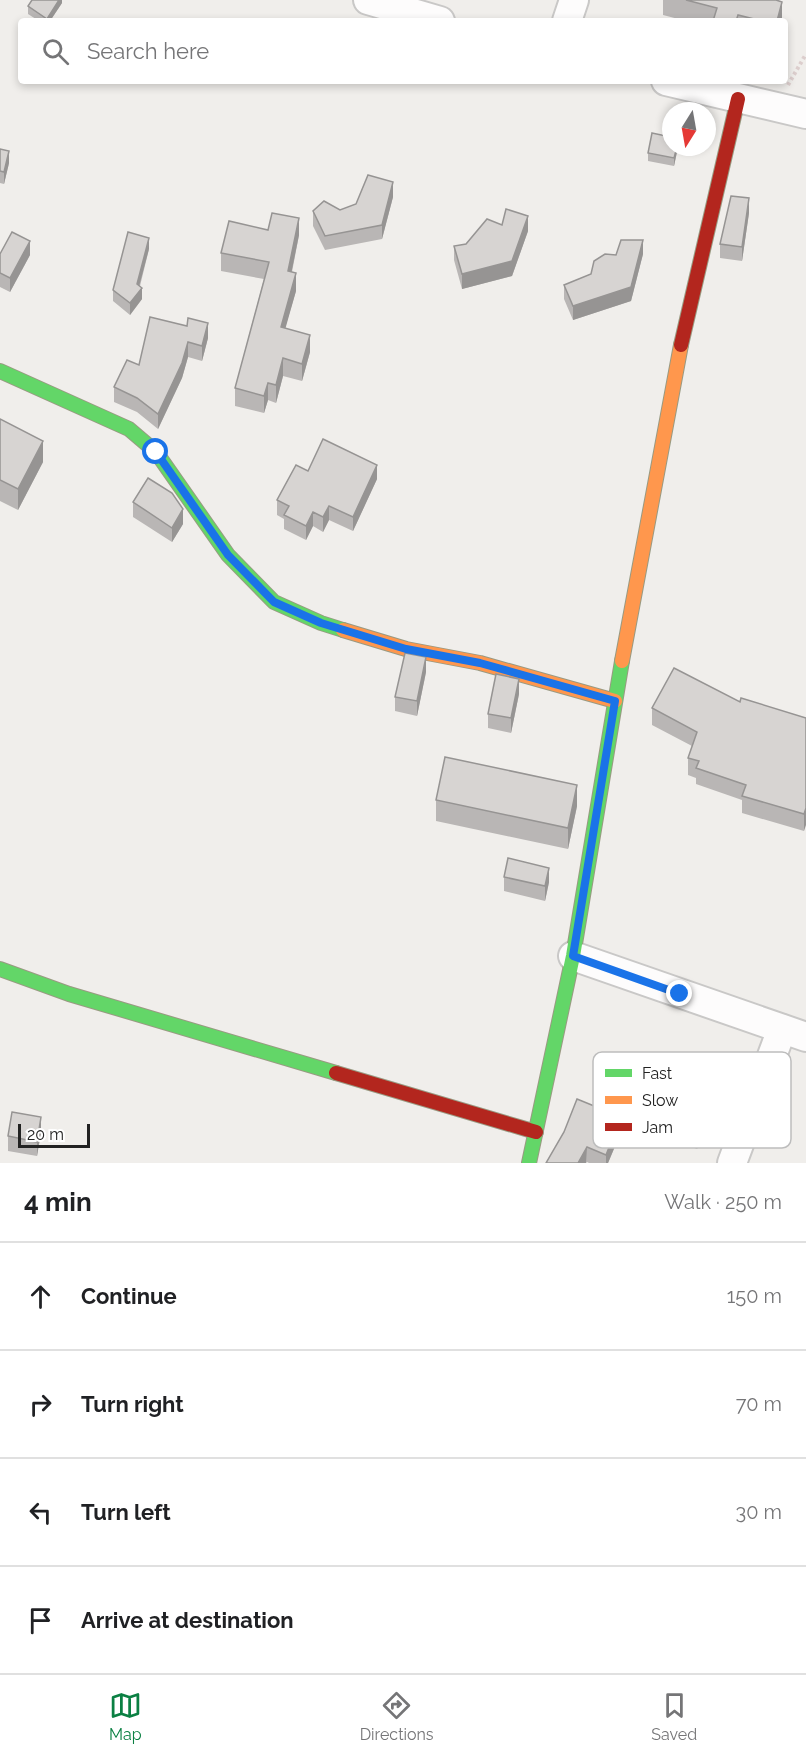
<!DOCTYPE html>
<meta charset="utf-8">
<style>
:root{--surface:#fff;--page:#f6f6f6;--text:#202124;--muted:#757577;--line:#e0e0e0;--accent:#0b8043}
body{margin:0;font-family:Raleway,sans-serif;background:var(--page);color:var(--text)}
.compass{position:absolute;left:662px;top:102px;width:54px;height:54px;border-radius:50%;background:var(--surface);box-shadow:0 3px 9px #0003;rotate:191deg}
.scale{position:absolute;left:18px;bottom:15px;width:72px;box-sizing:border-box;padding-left:6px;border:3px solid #222;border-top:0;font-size:16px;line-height:21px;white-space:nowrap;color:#222;-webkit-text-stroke:4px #fff;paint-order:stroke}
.stop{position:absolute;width:18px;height:18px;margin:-14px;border:4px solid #1a73e8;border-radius:50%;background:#fff}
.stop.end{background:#1a73e8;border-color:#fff;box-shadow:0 2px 6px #0008}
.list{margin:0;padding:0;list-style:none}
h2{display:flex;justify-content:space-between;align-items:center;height:78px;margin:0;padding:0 24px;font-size:26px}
h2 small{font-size:20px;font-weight:400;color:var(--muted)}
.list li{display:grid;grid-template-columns:39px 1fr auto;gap:18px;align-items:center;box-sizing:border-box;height:108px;padding:0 24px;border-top:2px solid var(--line)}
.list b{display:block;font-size:22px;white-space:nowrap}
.list em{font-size:20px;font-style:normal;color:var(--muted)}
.icon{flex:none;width:33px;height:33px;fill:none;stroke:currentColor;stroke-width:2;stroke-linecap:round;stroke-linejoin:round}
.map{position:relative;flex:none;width:806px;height:1163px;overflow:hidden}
.search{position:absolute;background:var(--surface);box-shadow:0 3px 9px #0003;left:18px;right:18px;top:18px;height:66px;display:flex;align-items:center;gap:15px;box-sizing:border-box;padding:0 21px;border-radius:6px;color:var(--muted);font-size:22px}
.sheet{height:510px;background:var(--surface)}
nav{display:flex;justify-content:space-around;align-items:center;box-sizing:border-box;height:84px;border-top:2px solid var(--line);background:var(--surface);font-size:16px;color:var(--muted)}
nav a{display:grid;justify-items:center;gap:3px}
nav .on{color:var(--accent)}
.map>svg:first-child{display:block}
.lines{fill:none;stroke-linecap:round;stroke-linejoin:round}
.street-casing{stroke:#c9c8c7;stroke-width:32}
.fast-casing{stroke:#999a82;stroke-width:16}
.slow-casing{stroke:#999a82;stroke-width:16}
.jam-casing{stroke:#999a82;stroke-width:16}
.path{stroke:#dccecd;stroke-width:4;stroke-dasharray:3 3;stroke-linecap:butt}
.street{stroke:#fdfcfc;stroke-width:28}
.fast{stroke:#63d668;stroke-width:14}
.slow{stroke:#ff974d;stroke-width:14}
.jam{stroke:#b3261e;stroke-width:14}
.wall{fill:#b9b6b5}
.shaded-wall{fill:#969493}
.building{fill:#d7d4d2;stroke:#969493;stroke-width:1.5}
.route{stroke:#1a73e8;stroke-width:8}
.key{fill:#fff;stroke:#bdbdbd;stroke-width:1.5}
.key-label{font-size:16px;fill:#222}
</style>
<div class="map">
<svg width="806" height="1163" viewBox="0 0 806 1163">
<rect width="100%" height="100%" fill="#f0eeeb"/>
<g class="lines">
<defs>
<g id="street">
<path d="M368,0L440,21"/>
<path d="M567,21L574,0"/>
<path d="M666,81L806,114"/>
<path d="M573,956L806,1037"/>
<path d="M732,1163L782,1029"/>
</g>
<g id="fast">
<path d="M0,371L129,429L156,452L228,555L274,602L321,623L343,630"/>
<path d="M0,969L69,994L336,1073"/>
<path d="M529,1163L573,956L622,661"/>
</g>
<g id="slow">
<path d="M343,630L406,649L480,663L615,701"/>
<path d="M622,661L681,345"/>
</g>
<g id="jam">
<path d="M681,345L738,99"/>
<path d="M336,1073L536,1132"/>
</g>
</defs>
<use href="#street" class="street-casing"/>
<use href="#fast" class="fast-casing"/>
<use href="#slow" class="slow-casing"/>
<use href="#jam" class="jam-casing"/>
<path class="path" d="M788,85L806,54"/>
<use href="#street" class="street"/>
<use href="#fast" class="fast"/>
<use href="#slow" class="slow"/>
<use href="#jam" class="jam"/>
</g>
<g class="wall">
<path d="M62,0V3L50,21H39L28,14V6Z"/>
<path d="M663,0H776L782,21H686L663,15Z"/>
<path d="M678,147L674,166L648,161V153Z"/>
<path d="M0,149L9,163L4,184L0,183Z"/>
<path d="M393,197L382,239L325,250L313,226V211L340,210L356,204Z"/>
<path d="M749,213L742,261L720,258V244Z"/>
<path d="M502,225L528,231L512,276L462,289L454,260V246L466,244Z"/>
<path d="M268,230L299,235L292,272L296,291L285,328L310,352L302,381L283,376L276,403L268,400L264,413L235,406V388L264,279L221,271V253Z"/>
<path d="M149,249L140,286L142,299L130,315L113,301V290Z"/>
<path d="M0,254L30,255L10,292L0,287Z"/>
<path d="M643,254L631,301L573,320L564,299V285L591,274L616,255Z"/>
<path d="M187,326L208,338L202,361L188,357L182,378L158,429L137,412L114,402V387L139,365Z"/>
<path d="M0,419L43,462L18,510L0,501Z"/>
<path d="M308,471L377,479L353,531L329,520L323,532L313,526L306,540L284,529V519L277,515V500Z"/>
<path d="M133,502L183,524L172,542L133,517Z"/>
<path d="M426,672L417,716L395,711V697Z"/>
<path d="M519,694L511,733L488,728V714Z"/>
<path d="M740,702L806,718L804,831L742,813V800L696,784V778L688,775V758L692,746L652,725V708Z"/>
<path d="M436,800L577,806L568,849L436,821Z"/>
<path d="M504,877L549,882L545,901L504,891Z"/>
<path d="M669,1100L705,1106L707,1121L697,1149L652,1133V1119Z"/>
<path d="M41,1132L37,1156L8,1151V1136Z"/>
<path d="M621,1132L608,1163H589L587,1162L586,1163H546Z"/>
</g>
<g class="shaded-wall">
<path d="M59,0H62V3L50,21H47V19Z"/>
<path d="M782,2V21H777Z"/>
<path d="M677,147H678L674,166V158Z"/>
<path d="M9,151V163L4,184V172Z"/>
<path d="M393,182V197L382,239V225Z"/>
<path d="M749,198V213L742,261V247Z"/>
<path d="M528,216V231L512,276L462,289V274Z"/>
<path d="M299,218V235L288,289V271Z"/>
<path d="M149,238V249L137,294L142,288V299L130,315V303L137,284Z"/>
<path d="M643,240V254L631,301L573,320V306Z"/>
<path d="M30,241V255L10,292V278Z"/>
<path d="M296,273V291L281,344V327Z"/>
<path d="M208,323V338L202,361V346Z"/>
<path d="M310,335V352L302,381V364Z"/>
<path d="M188,342V357L182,378L158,429V414Z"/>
<path d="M283,358V376L276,403V385Z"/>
<path d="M268,383V400L264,413V396Z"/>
<path d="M43,441V462L18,510V489Z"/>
<path d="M377,465V479L353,531V517Z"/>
<path d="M329,506V520L323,532V517Z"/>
<path d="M183,509V524L172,542V528Z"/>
<path d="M313,512V526L306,540V526Z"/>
<path d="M426,657V672L417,716V701Z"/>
<path d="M519,679V694L511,733V718Z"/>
<path d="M577,785V806L568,849V828Z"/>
<path d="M806,808V825L804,831V814Z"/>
<path d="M549,868V882L545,901V886Z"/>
<path d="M705,1094V1109L701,1105Z"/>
<path d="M707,1107V1121L697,1149V1135Z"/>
<path d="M41,1117V1132L37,1156V1142Z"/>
<path d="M621,1117V1132L608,1163H606V1155Z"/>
<path d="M587,1147L586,1163H578Z"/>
</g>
<g class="building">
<path d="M32,0H59L47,19L28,6Z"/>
<path d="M686,0H776L782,2L777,21H762L738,15L736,21H713L717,8Z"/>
<path d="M652,133L671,137V147H677L674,158L648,153Z"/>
<path d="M0,149L9,151L4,172L0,171Z"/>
<path d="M368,175L393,182L382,225L325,236L313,211L324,201L340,210L356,204Z"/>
<path d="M731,196L749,198L742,247L720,244Z"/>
<path d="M506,209L528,216L512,261L462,274L454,246L466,244L487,219L502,225Z"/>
<path d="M272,213L299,218L288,271L296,273L281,327L310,335L302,364L283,358L276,385L268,383L264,396L235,388L269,262L221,253L229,221L268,230Z"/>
<path d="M12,232L30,241L10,278L0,273V254Z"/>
<path d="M128,232L149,238L137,284L142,288L130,303L113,290Z"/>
<path d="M621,240H643L631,287L573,306L564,285L591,274L594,261L605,254L616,255Z"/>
<path d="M150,317L187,326L188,318L208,323L202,346L188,342L182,363L158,414L137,398L114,387L127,360L139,365Z"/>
<path d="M0,419L43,441L18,489L0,480Z"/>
<path d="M323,439L377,465L353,517L329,506L323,517L313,512L306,526L284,515L289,506L277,500L296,465L308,471Z"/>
<path d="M148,478L172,493L183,509L172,528L133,502Z"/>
<path d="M405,653L426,657L417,701L395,697Z"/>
<path d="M674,668L740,702L741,698L806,718V808L804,814L742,796L746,785L696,768L699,761L688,758L697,732L652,708Z"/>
<path d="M496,674L519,679L511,718L488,714Z"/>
<path d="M445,757L577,785L568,828L436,800Z"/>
<path d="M508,858L549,868L545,886L504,877Z"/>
<path d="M577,1099L621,1117L606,1155L587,1147L578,1163H546L564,1132Z"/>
<path d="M12,1112L41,1117L37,1142L8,1136Z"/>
</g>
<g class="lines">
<path class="route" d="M156,452L228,555L274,602L321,623L406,649L480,663L615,701L573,956L680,994"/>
</g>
<rect x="593" y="1052" width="198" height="96" rx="9" class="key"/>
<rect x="605" y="1069" width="27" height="8" fill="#63d668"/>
<rect x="605" y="1096" width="27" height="8" fill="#ff974d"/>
<rect x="605" y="1123" width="27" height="8" fill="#b3261e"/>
<g class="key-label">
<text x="642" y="1079">Fast</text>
<text x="642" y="1106">Slow</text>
<text x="642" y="1133">Jam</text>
</g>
</svg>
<svg class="compass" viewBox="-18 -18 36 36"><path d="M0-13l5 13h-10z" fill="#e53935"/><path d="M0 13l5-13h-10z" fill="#757577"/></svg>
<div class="scale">20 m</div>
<div class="stop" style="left:156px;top:452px"></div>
<div class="stop end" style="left:680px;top:994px"></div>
<div class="search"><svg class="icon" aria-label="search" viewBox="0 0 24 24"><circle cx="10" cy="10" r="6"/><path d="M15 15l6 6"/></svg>Search here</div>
</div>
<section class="sheet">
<h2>4 min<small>Walk · 250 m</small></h2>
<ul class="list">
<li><svg class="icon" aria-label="ahead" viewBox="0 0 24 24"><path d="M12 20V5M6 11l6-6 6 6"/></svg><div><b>Continue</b></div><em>150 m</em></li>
<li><svg class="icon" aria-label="right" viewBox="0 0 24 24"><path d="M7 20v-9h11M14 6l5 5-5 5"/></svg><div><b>Turn right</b></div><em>70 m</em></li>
<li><svg class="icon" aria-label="left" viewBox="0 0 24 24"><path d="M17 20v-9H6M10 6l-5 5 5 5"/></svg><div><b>Turn left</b></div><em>30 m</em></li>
<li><svg class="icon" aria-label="arrive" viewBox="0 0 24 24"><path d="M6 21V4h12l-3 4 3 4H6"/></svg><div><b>Arrive at destination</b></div></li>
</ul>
</section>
<nav>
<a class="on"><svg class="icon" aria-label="map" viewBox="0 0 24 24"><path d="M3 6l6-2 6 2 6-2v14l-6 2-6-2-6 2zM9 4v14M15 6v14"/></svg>Map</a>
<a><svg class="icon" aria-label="directions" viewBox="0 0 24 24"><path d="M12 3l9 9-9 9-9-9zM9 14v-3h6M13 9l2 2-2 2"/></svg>Directions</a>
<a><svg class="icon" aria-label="saved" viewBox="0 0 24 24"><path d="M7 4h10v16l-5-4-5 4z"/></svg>Saved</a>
</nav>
